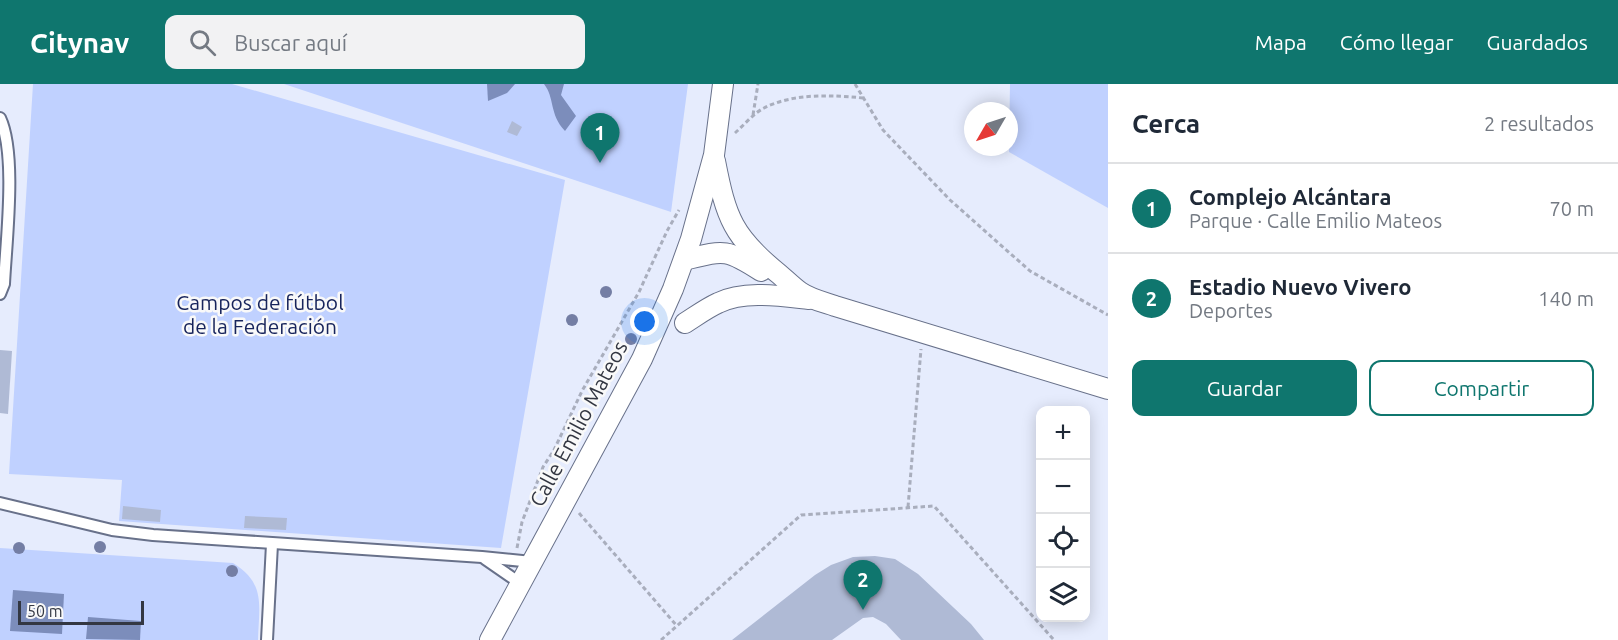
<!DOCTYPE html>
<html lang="es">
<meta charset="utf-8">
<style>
:root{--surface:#fff;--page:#f2f2f3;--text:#1f2937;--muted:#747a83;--line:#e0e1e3;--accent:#0f766e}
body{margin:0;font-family:Ubuntu,sans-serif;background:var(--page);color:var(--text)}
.controls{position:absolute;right:18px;bottom:18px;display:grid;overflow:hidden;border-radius:12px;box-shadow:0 3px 15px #0003}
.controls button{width:54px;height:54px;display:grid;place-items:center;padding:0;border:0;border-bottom:2px solid var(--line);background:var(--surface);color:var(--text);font:30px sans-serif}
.compass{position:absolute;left:964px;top:18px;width:54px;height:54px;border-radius:50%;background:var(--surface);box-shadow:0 3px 15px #0003;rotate:231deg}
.scale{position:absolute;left:18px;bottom:15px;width:126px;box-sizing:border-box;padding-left:6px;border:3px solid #333742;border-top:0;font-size:16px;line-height:21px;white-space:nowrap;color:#333742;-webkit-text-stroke:4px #f9f9f9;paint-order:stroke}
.you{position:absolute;left:645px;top:238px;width:21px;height:21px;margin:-15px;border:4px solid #fff;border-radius:50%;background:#1a73e8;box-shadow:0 0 0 9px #1a73e833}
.badge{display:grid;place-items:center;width:39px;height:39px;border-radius:50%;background:var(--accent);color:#fff;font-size:20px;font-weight:700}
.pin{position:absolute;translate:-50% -50px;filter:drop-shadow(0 2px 3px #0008)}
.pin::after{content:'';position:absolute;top:32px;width:21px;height:18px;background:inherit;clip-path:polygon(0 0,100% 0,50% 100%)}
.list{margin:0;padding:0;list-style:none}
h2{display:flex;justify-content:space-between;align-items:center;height:78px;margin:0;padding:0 24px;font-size:26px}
h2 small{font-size:20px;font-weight:400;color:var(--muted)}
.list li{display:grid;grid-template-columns:39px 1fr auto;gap:18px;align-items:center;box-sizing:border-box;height:90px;padding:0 24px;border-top:2px solid var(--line)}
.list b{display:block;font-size:22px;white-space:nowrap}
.list p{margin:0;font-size:20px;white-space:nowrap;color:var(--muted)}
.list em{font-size:20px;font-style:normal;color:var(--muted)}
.actions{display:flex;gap:12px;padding:18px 24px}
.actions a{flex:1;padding:14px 0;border:2px solid var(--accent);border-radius:12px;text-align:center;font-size:21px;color:var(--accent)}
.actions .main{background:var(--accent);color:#fff}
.icon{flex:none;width:33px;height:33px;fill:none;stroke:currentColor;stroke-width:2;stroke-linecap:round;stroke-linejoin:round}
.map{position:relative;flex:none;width:1108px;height:556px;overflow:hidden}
header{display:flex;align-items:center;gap:36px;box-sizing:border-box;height:84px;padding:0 30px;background:var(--accent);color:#fff}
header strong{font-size:28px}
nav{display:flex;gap:33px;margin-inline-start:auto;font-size:21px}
.search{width:420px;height:54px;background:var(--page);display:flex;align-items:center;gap:15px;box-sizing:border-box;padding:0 21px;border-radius:12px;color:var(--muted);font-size:22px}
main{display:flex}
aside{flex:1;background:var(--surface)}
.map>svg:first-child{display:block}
.green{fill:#c0d1ff}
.water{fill:#7c8dbb}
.building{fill:#afbad5}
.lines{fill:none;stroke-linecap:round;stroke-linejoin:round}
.service-casing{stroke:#68718a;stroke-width:14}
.minor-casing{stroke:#68718a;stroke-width:22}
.path{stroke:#a9aebd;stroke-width:3;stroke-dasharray:4.5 3;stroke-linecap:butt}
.service{stroke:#fff;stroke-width:10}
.minor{stroke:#fff;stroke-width:20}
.tree{fill:#747ea4}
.labels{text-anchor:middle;stroke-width:5;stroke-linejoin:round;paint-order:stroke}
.park-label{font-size:21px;fill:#17245c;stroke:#f9f9f9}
.street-label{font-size:21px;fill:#333742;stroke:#f9f9f9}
</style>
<header>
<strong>Citynav</strong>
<div class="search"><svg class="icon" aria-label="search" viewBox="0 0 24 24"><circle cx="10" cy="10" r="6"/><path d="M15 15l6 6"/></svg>Buscar aquí</div>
<nav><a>Mapa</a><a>Cómo llegar</a><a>Guardados</a></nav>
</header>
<main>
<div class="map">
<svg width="1108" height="556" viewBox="0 0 1108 556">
<rect width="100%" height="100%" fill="#e6ecfd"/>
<g class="green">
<path d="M33,0H232L565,96L501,464L119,437L122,396L9,390Z"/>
<path d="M284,0H688L671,128Z"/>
<path d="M1010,0H1108V124L1009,68Z"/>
<path d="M0,464L233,479C266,499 259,522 258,556H0Z"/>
</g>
<g class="water">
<path d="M487,0H515L507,9L488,17Z"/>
<path d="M544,0H564L561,11L576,32L565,47C549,30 555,14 544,0Z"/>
<path d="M13,506L64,510L62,550L10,547Z"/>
<path d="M88,533L141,537L140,556L86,555Z"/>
</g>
<g class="building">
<path d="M512,37L522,43L517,52L507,48Z"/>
<path d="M0,266L12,267L8,330L0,329Z"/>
<path d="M123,422L161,426L160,438L122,435Z"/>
<path d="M245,432L287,434L286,446L244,444Z"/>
<path d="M875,472L895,475L918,490L971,540L984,556H901L886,540L873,533L863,534L832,556H732L815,491L831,481L853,473Z"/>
</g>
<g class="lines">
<defs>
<g id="service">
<path d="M0,34C17,70 6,158 4,200L0,210"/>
<path d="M0,419L112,446L153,451L482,473L532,478"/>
<path d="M485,475L520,499"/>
<path d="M267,556L272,460"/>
</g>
<g id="minor">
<path d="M715,77C726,134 733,153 779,190C786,196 793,203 800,208C810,215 823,218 835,222L1108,305"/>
<path d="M684,176C724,166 726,164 761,187"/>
<path d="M685,239C696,232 707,224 718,219C744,206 781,212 809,215"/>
<path d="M490,556L642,275L673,205L691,155L714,71L723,0"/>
</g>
</defs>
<use href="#service" class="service-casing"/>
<use href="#minor" class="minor-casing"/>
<g class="path">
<path d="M855,0L883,46L950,116L1030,187L1108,231"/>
<path d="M753,31L758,0"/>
<path d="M735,49C744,41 754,29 764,24C793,9 832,11 863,14"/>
<path d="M908,423L921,265"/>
<path d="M579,429L677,542"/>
<path d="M517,464L522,438L543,383L554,366L582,307L639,208L667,147L679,126"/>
<path d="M661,556L801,431L934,422L1054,556"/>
</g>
<use href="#service" class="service"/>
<use href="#minor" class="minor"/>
</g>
<g class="tree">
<circle cx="606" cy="208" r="6"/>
<circle cx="572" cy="236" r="6"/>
<circle cx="631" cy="255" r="6"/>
<circle cx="100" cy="463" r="6"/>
<circle cx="19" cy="464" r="6"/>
<circle cx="232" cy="487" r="6"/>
</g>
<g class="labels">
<g class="park-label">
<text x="260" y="226">Campos de fútbol<tspan x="260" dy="24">de la Federación</tspan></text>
</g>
<g class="street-label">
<text transform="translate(579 340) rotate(-62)" y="7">Calle Emilio Mateos</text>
</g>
</g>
</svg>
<div class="controls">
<button>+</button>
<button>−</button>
<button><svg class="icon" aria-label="locate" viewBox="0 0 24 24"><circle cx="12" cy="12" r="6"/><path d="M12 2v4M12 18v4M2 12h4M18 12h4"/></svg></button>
<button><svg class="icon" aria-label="layers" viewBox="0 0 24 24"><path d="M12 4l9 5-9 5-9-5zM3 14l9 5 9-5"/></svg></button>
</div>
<svg class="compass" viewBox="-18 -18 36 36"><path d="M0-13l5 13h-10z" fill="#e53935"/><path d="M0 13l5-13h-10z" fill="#747a83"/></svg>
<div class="scale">50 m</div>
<div class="you"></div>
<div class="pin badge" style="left:600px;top:79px">1</div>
<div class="pin badge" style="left:863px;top:526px">2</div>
</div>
<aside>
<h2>Cerca<small>2 resultados</small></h2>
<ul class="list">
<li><span class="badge">1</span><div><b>Complejo Alcántara</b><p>Parque · Calle Emilio Mateos</p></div><em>70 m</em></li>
<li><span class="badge">2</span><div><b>Estadio Nuevo Vivero</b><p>Deportes</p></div><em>140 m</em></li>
</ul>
<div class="actions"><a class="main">Guardar</a><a>Compartir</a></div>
</aside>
</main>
